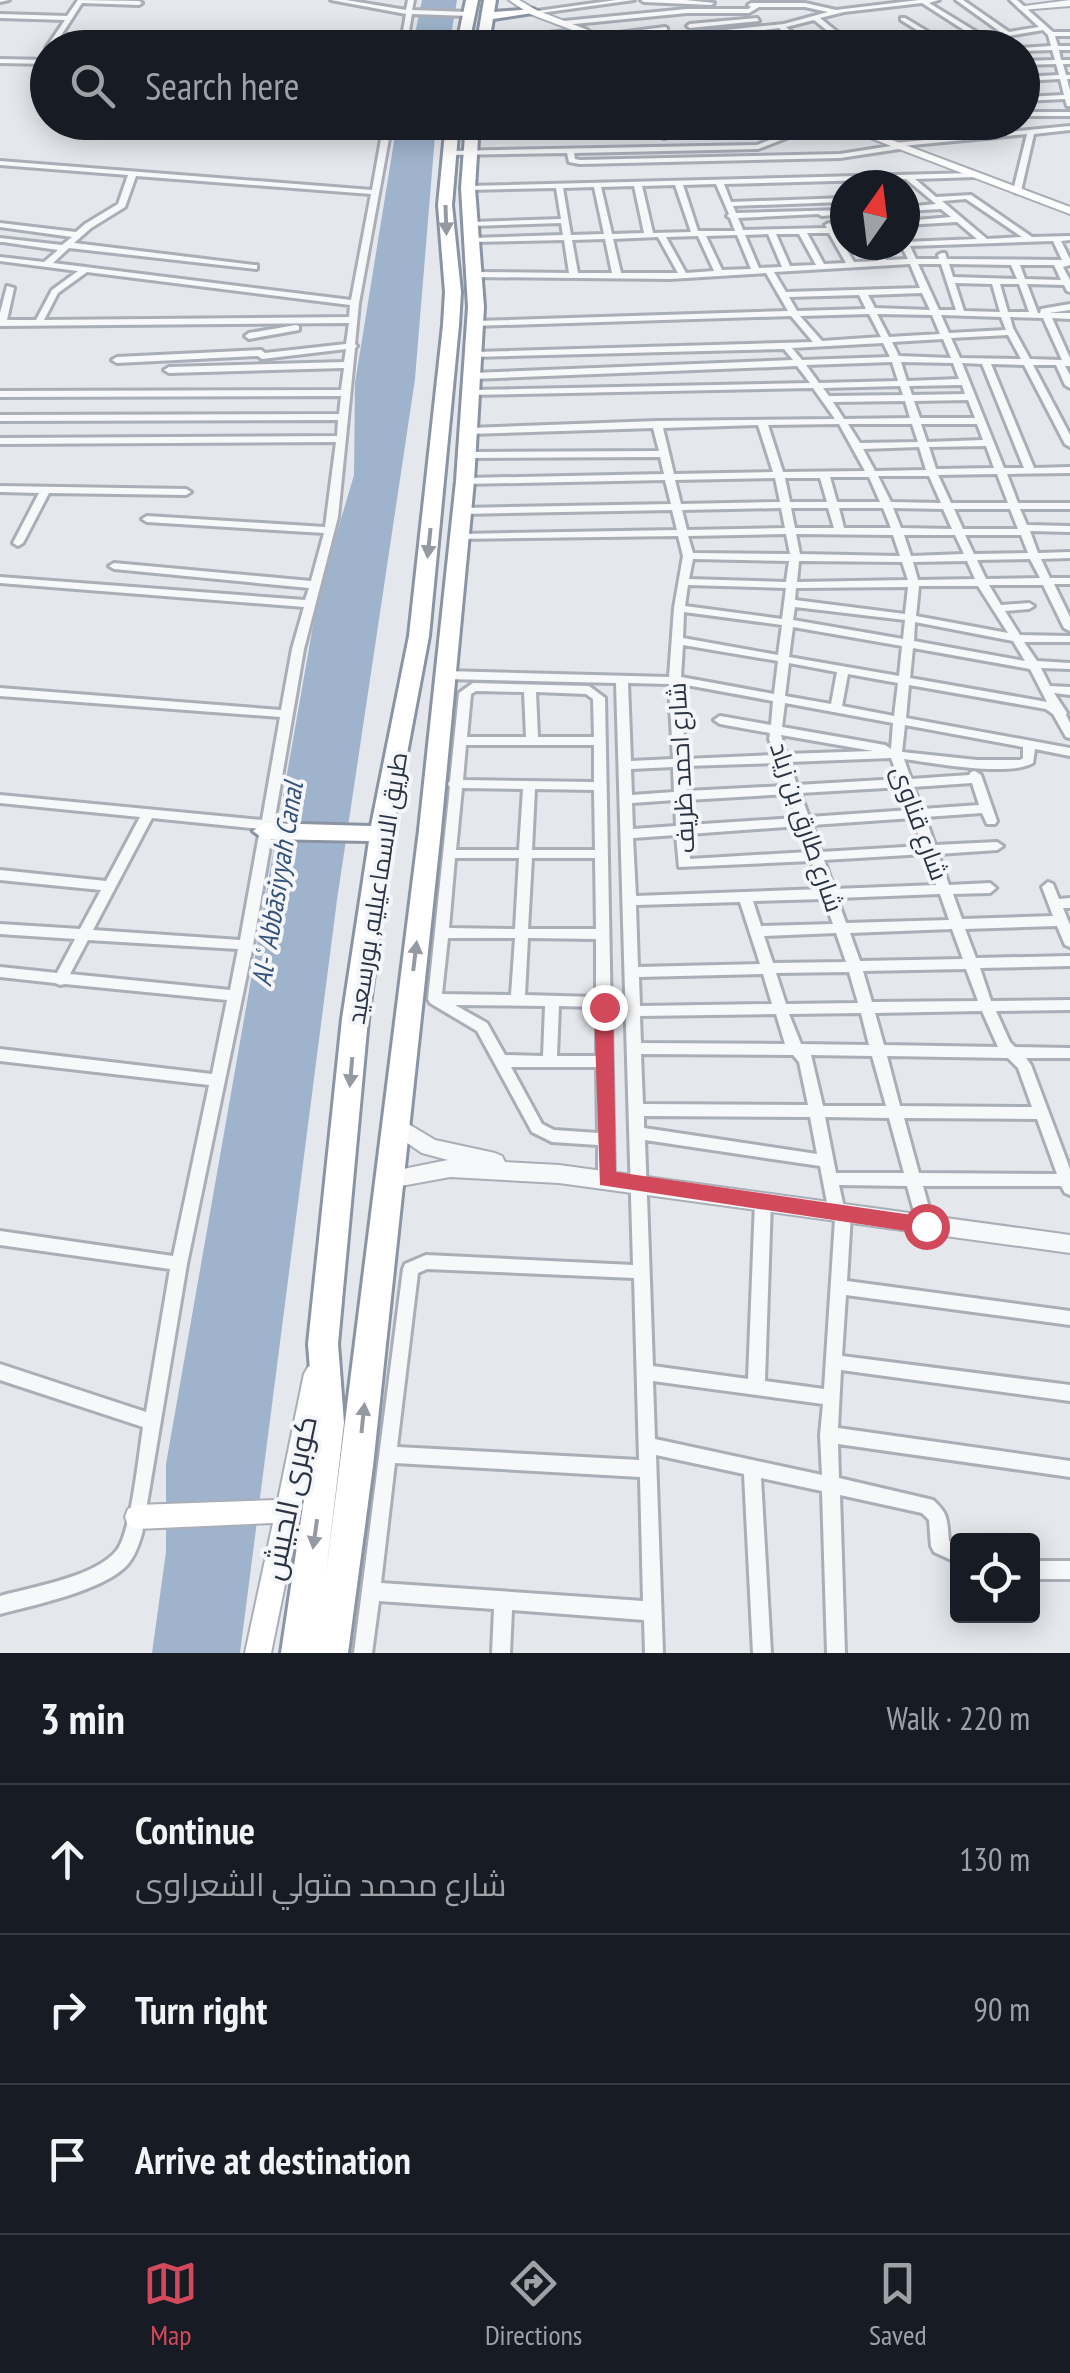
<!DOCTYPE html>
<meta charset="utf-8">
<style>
:root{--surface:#171b24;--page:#242831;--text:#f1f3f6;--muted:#9ea1a6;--line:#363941;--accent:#d1495b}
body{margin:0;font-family:"PT Sans Narrow",Cairo,sans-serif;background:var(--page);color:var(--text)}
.controls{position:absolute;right:30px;bottom:30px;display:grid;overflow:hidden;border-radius:10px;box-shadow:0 5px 25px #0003}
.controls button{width:90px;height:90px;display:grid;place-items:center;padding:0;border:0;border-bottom:2px solid var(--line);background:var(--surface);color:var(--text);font:50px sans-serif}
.compass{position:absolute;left:830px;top:170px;width:90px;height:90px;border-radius:50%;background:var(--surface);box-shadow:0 5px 25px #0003;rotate:14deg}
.stop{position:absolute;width:30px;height:30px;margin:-22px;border:8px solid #d1495b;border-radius:50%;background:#fff}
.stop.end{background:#d1495b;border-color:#fff;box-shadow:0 2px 10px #0008}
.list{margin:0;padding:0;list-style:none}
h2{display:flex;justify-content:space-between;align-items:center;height:130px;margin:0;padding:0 40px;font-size:42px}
h2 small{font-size:32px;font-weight:400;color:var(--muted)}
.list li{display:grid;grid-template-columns:65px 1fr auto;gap:30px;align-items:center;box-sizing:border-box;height:150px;padding:0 40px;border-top:2px solid var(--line)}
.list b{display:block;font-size:38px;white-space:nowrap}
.list p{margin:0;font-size:32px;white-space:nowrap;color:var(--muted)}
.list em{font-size:32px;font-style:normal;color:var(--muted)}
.icon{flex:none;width:55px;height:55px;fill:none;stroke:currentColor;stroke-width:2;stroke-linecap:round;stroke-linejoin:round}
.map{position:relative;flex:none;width:1070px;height:1653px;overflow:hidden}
.search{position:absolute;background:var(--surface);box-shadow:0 5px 25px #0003;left:30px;right:30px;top:30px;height:110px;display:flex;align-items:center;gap:25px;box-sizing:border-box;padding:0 35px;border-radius:55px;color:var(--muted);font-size:38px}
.sheet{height:580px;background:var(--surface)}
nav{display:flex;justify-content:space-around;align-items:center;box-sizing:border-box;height:140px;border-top:2px solid var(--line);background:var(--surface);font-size:28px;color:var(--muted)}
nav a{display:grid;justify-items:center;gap:5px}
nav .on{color:var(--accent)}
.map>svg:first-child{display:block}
.water{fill:#9fb4cc}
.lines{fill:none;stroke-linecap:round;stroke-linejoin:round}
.minor-casing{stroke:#a9aeb7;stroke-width:6}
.tertiary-casing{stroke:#a9aeb7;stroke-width:4}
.secondary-casing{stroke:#a9aeb7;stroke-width:4}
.trunk-casing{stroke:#8b94a3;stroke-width:6}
.minor{fill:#f7f8fa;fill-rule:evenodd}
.tertiary{fill:#f7f8fa;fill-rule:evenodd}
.secondary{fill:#fff;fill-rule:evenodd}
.trunk{fill:#fff;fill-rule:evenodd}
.oneway{fill:#959aa2}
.route{fill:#d1495b}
.labels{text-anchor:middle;stroke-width:8;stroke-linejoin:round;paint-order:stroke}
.street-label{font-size:25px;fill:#2b3445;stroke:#f4f6f9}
.water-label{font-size:28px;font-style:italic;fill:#34527a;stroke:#f4f6f9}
.near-street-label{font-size:30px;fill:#2b3445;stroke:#f4f6f9}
</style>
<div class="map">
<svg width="1070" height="1653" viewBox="0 0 1070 1653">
<rect width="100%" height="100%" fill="#e4e7ec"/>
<g class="water">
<path d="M422,0H457L449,47L412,48Z"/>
<path d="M397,123H436L415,379L337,900L240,1653H152L166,1552V1464L318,597L354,475L355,383Z"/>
</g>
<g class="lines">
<defs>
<g id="minor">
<path d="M0,0H9L0,2Z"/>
<path d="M78,0L139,1L142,3L139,5L82,3L53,48H48V50L46,48L65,20L0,18V14L67,16Z"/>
<path d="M331,0H346L406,10L408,0H414L412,10L469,12L472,14L469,16L412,14L406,48H400L406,14Z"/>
<path d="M616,0H634L533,14L530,12Z"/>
<path d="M641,0H686L714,3L711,5L644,2Z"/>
<path d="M919,0H939L929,3L983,36L1002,33L956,0H963L1009,32L1039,27L1010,0H1017L1053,32H1070V36H1055L1058,46H1070V50H1059L1061,60H1070V64H1063L1066,75H1070V79H1067L1070,91V106H1067L1065,99L1022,101V97L1064,95L1060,79L1022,81V77L1059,75L1056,64L1022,65V61L1055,60L1052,50L1022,51V48H1020L1051,46L1048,35L1043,30L937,48H919L938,43L901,20V18H905L945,42L975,37L922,3L844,12L820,18L857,48H849L814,20L786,27L811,48H803L779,28L747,32L766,48H758L740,32L680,39L702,48H691L675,41L674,39L618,45L615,43L618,41L784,24L828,12L805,7H759L749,13H687L564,25L561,23L564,21L687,9H748L751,7L748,5L751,3H805L836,10Z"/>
<path d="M757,18L759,21L690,28L687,26L690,24Z"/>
<path d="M665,27L667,28V30L598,38L595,36Z"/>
<path d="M585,29L587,30V32L483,44L480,42L483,40Z"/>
<path d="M0,59L48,60V64L0,63Z"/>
<rect x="1022" y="112" width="48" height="4"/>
<path d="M384,122H392L359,303L355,344L357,346L355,348L338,517L304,649L253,945L187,1264L142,1534C139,1544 135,1556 128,1564C106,1590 34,1605 0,1614V1596C32,1587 96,1577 117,1550C131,1532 139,1453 143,1427L0,1380V1364L146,1412L170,1269L0,1245V1231L173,1256L209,1085L0,1061V1049L212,1074L227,1000L65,984L60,985L55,983L0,977V967L57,973L75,939L0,934V924L80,929L101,890L0,880V870L106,881L140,817L0,803V795L262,820L280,717L0,696V688L281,710L292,649L304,607L0,583V577L305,600L309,588L114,569L109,566L114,563L311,581L324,533L147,522L142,519L147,516L325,527L336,442L0,444V438L337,436L338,420L0,421V415L339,414L341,396L0,397V391L341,390L344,368L169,373L164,370L169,367L344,362L346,349L262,359L258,356L117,363L112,360L117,357L261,350L265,353L346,344L349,323L0,326V313L7,286L14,288L7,320H36L52,290L78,271L0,261V257L44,262L58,250L3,242H0V238L62,245L72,237L0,227V223L76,232L85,224L118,204L128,175L0,165V161L372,190ZM136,176L371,194L351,300L53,263L69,248L257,269V265H254L74,243L91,228L125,207ZM87,272L350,305L349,317L44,320L58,293ZM152,818L260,829L240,940L93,930ZM88,940L238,949L230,990L70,974Z"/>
<path d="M628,122H639L671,136L664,138Z"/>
<path d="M816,122H827L758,149L574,153L575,159L580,160L840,154L891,146L894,143L1070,126V130L1034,134L1021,191L1017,193L1013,191L1027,134L902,146L899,149L840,158L580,164L569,162L567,153L449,155L445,153L449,151L757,145Z"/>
<path d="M900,122H926L854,132L850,130L854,128Z"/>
<path d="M973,173L977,175L976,177L915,179L936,197L971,195L1032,237L1070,236V240L1061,241L1070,259V265L1063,267L1070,280V292L1067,291L1064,285L1027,284L1038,313H1040L1041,309L1070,304V310L1049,313H1070V319L1052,318L1070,358V366H1065L1070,375V388L1065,385L1056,365H1033L1070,435V447L1065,444L1024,365L991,364L1034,468L1070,467V473L1007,474L1018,503H1070V509H1020L1027,525L1070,526V532L1030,531L1038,553L1070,552V558L1041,559L1050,578H1070V584H1054L1070,617V631L1064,628L1043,585H989L1001,605L1029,603L1034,606L1029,609L1005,611L1020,635L1070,636V642H1024L1037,661L1070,663V669L1041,668L1050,686L1070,687V695L1054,693L1067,713L1066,715L1070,723V738L1066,737L1053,714L1046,709L909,685L906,718L1070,748V756L1035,749L1033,763C1008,777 934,763 904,759L911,779L969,775L971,772L975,771L981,775L997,821L995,824H987L982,813L925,817L935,845L997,842L1003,846L997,850L938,854L949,885L990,883L996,888L990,893L953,894L962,919L1053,916L1042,887L1048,882L1053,884L1059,899L1070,898V908H1063L1070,925V947L1065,945L1057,926L965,929L976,958L1070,956V966L980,968L991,1001L1070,1000V1010L996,1011L1010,1042L1015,1047L1070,1048V1058H1026L1031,1065L1070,1169V1195L1065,1193L1061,1186H923L934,1226L931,1231L926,1233L921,1231L918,1226L907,1186L839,1185L844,1208L848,1209L851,1214L847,1281L1070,1311V1325L846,1295L842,1356L1070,1385V1401L841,1370L838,1428L1070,1461V1477L838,1444L839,1478L933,1500C949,1514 947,1521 949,1541L958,1545V1563L934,1552L931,1546L929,1520L922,1513L840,1495L845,1653H827L822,1491L761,1478L771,1653H753L744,1474L656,1455L663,1653H645L644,1620L512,1610L510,1653H492L494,1609L379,1601L372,1653H354L403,1269L405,1264L426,1255L633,1265L616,683L445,679L439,675L445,671L669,677L674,608L683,556L678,536L456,539V535L460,534L677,530L672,510L462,514L457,511L462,508L671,504L665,480L465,484L460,481L465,478L664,474L660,457L467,458L462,455L467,452L659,451L653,428L469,434L464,431L469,428L657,421L835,419L813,388L469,395L467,393L472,390L810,383L797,366L473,379L468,376L473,373L793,360L784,349L472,357L471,355L475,352L813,342L791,316L473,326V322L476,321L788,311L766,273L670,279L472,277L471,275L475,272L569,273L564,240L472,242L468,240L472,238L563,235L561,223L471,226L467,224L471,222L561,219L556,188L468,190L464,188L468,186ZM906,179L936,204L905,207V211L941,209L951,217L905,221V225L957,222L977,239L905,242V245H901L908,259L886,260L875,245H867L878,261L854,262L837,233L845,232V228H835L829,223L825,225L827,228L743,230L738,218L818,214L822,216L845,214V210L736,213L733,206L842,202L845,201V198L731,202L724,184ZM716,184L729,214L727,216L730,218L735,231H698L683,185ZM675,185L691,232L653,233L642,186ZM634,186L644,233L612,234L601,187ZM594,187L604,234L571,235L563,188ZM966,199L1022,237L987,239L942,201ZM807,233H829L846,263L824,264ZM768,234L782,267L759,268L745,235ZM776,234H799L816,265L790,266ZM737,235L751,269L722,270L706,236ZM698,236L714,271L686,273L666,237ZM658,237L678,273H621L613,239ZM605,239L612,273H578L572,240ZM1053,241L1062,260L947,259L945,253H942L938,255L939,259H916L910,246ZM910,264L920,288L786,292L774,272ZM918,264H941L956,310H939ZM949,264L1011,265L1017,279L953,277ZM1020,265H1054L1061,280L1025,279ZM955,283L992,284L1000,312L964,311ZM1000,284H1019L1029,312H1008ZM922,293L930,310L875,308L868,295ZM859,295L866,309L797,311L789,297ZM869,314L881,337L822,341L800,316ZM877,314L932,315L940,334L889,337ZM941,315L1001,317L1006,330L949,333ZM1010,317L1043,318L1062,360L1030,359L1013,328ZM1008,335L1021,359L960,358L951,338ZM943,339L951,358L899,356L892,342ZM883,343L890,357L802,360L792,348ZM892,362L898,381L819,383L806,365ZM901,362L953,363L959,379L907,381ZM962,363L982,364L1024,468H1004ZM962,385L965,394L912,395L909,386ZM900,386L903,395L829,396L823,388ZM968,400L975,418H920L914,401ZM905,401L910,418L844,419L833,402ZM839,424L865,471L783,472L768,425ZM848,424H912L918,442L860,443ZM921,424H977L983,440L927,442ZM758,425L773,472L674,474L663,428ZM986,446L994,468L936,469L929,447ZM919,447L926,470L875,471L863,449ZM997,474L1008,503H951L938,475ZM878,476H929L941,503L891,502ZM830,477H869L880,502H837ZM775,478L780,502L681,504L675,480ZM785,478H820L827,502H790ZM781,508L785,528L687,530L682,510ZM791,508H828L834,528H795ZM839,508H883L891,528H844ZM893,508L943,509L952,529L901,528ZM954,509H1010L1018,529H963ZM786,534L790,554L693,553L688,536ZM796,534L893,535L900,556L800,554ZM904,535H955L964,554L911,556ZM965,535H1021L1028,553L974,554ZM693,559L789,561L786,582L689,579ZM1030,559L1040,578L986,579L977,560ZM799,561L902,562L908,580L797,582ZM967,561L975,579L918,580L913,562ZM688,585L786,588L782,619L685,606ZM919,586H978L1008,633L916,616ZM908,587L905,614L795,600L796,588ZM795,607L905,620L903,639L793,620ZM684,612L782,625L778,655L683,638ZM915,622L1013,641L1025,661L914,641ZM793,627L902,646L899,676L789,657ZM683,645L778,661L774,694L681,677ZM913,648L1030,669L1047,702L910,678ZM789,663L837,672L831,704L785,696ZM848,674L898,683L894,716L842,706ZM628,683L669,684L673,759L631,761ZM681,684L773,701L771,725L720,716L714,720L720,724L770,733L769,739L775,755L685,759ZM785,703L893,723L891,749L885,745L782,727ZM905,725L1023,747V758L1020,760H977L902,752ZM781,735L873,751L786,754ZM891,758L899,779L797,785L789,762ZM777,763L785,786L687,791L685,766ZM673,767L674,792L632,795L631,769ZM972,783L979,805L922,809L913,787ZM902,787L910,810L809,817L800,793ZM788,794L796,818L688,825L687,800ZM675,800L676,826L633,829L632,803ZM913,818L922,846L821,852L812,825ZM799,826L808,852L690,859L689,834ZM676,835L679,867L811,861L821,889L636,896L633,838ZM925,854L936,885L834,889L824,860ZM940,894L949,920L846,923L837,898ZM824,899L833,924L761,926L753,901ZM740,902L760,964L638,967L636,905ZM952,929L963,959L860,961L850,933ZM836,933L846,962L773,963L764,936ZM966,969L978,1001L872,1002L863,971ZM849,972L858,1003L786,1004L776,973ZM763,974L772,1004L640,1006L639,977ZM982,1011L998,1047L884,1045L875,1013ZM861,1013L869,1045L801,1044L789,1014ZM776,1014L785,1044L641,1043L640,1016ZM641,1054L793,1055L799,1062L808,1105L643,1104ZM811,1055L872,1056L886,1106H823ZM887,1056L1008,1058L1018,1068L1032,1107L900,1106ZM644,1116L810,1117L817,1154L644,1128ZM825,1117L889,1118L904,1173H836ZM904,1118L1037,1119L1057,1174L919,1173ZM645,1140L820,1166L829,1213L832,1218L835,1219L824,1389L765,1381L771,1201L768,1196L763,1195L758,1196L755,1201L748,1379L653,1366ZM427,1269L634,1278L639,1460L397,1447L418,1273ZM653,1381L823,1404L820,1435L822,1475L655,1439ZM395,1463L640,1477L643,1601L381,1583Z"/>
<path d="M296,325L299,326V330L249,339L245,336L249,333Z"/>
<path d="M0,486L186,489L191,492L186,495L49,493L23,543L18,546L13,543L39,493L0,492Z"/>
<path d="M473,683L589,686L605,698L614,1179L611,1183L606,1185L601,1183L598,1179V1145L552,1142L532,1132L477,1031L430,1003L428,999L450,787L448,784L450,781L459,693ZM476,691L524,692L526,737H467L471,694ZM536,692L586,694L593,699L594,737H538ZM466,745H594V782L463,780ZM462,788L523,789L519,850H456ZM535,789L594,790L595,850H532ZM455,858H519L515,929L449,928ZM532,858H595L596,929H528ZM448,938H515L511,995L442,994ZM528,938L596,939V997L525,995ZM455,1005L545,1006L543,1056L505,1055L487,1023ZM559,1006L597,1007V1056H557ZM511,1067H597L598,1133L554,1130L542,1124Z"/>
<rect x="1032" y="1561" width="38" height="18"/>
</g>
<g id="tertiary">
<path d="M1070,0V6L1021,10L1017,7Z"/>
<path d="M395,1116L435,1140L495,1153L502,1156L505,1162L559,1165L1070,1235V1253L559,1183L450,1177L390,1188L383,1185L379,1179L383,1173L448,1160L422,1153L388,1130L385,1124L388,1118Z"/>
</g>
<g id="secondary">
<path d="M509,0H519L536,10L634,48H620L530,14Z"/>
<path d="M828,122H844L1070,207V214Z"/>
<path d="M316,1363L324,1367L328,1374L271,1653H245L273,1523L137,1529L128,1525L125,1517L128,1509L137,1505L278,1500L304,1374L308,1367Z"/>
</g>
<g id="trunk">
<path d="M466,0H478L468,48H456Z"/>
<path d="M484,0H496L494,12L533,9L539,12L493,19L488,48H476Z"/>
<path d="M446,122H459L452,205L461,292L459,325L429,636L393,828L368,1019L338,1344L344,1423L326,1574L419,830L456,481L468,307L461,188L466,122H479L475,188L484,307L474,481L441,830L373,1466L348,1653H281L309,1466L314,1423L308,1344L342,1019L369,841L264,839L253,831L264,823L371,826L409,636L443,325L445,292L438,205Z"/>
</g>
</defs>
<use href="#minor" class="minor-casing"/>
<use href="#tertiary" class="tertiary-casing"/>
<use href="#secondary" class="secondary-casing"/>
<use href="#trunk" class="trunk-casing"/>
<use href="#minor" class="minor"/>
<use href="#tertiary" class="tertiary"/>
<use href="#secondary" class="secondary"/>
<use href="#trunk" class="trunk"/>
</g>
<defs><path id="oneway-solid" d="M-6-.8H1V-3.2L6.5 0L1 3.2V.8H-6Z" transform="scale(2.5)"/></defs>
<g class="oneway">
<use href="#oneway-solid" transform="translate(446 220) rotate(88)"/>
<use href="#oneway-solid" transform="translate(429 543) rotate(96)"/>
<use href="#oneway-solid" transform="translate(415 956) rotate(-83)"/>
<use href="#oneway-solid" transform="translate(351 1072) rotate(95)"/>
<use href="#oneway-solid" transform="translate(363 1418) rotate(-84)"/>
<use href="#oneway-solid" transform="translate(315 1534) rotate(98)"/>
</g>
<path class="route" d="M604,1000L613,1007L616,1172L926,1217L936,1226L933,1232L926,1234L600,1185L594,1007Z"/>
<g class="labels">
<g class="street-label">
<text transform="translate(681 768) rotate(-93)" y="9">شارع احمد ظريف</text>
<text transform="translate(920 823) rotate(70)" y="9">شارع قناوى</text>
<text transform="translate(807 827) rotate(71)" y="9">شارع طارق بن زياد</text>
<text transform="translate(377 888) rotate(-81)" y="9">طريق الاسماعيليه, بورسعيد</text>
</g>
<g class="water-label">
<text transform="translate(277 884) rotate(-81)" y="10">Al-ʿAbbāsiyyah Canal</text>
</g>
<g class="near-street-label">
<text transform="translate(290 1498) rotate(-78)" y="10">كوبرى الجيش</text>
</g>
</g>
</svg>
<div class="controls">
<button><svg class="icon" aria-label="locate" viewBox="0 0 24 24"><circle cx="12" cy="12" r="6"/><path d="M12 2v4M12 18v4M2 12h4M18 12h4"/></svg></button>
</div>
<svg class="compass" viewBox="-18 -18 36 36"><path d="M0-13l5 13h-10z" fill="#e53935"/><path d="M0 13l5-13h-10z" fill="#9ea1a6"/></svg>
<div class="stop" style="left:926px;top:1226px"></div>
<div class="stop end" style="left:604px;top:1007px"></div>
<div class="search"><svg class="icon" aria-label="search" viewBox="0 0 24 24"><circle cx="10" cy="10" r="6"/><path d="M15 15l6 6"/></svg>Search here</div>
</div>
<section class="sheet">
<h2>3 min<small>Walk · 220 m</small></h2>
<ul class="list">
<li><svg class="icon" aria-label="ahead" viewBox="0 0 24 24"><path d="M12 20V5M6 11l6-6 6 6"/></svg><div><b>Continue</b><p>شارع محمد متولي الشعراوى</p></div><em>130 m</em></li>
<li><svg class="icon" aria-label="right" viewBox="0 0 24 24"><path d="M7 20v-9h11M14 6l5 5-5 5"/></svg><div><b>Turn right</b></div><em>90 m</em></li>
<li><svg class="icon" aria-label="arrive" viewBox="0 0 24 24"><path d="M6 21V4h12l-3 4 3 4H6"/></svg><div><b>Arrive at destination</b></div></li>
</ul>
</section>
<nav>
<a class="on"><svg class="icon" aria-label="map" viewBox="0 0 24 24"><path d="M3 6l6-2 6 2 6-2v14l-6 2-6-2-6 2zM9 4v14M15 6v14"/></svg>Map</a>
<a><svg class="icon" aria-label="directions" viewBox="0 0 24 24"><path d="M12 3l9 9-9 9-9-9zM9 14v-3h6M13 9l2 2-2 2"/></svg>Directions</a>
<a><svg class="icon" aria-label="saved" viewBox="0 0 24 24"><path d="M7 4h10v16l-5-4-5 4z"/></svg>Saved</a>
</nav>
